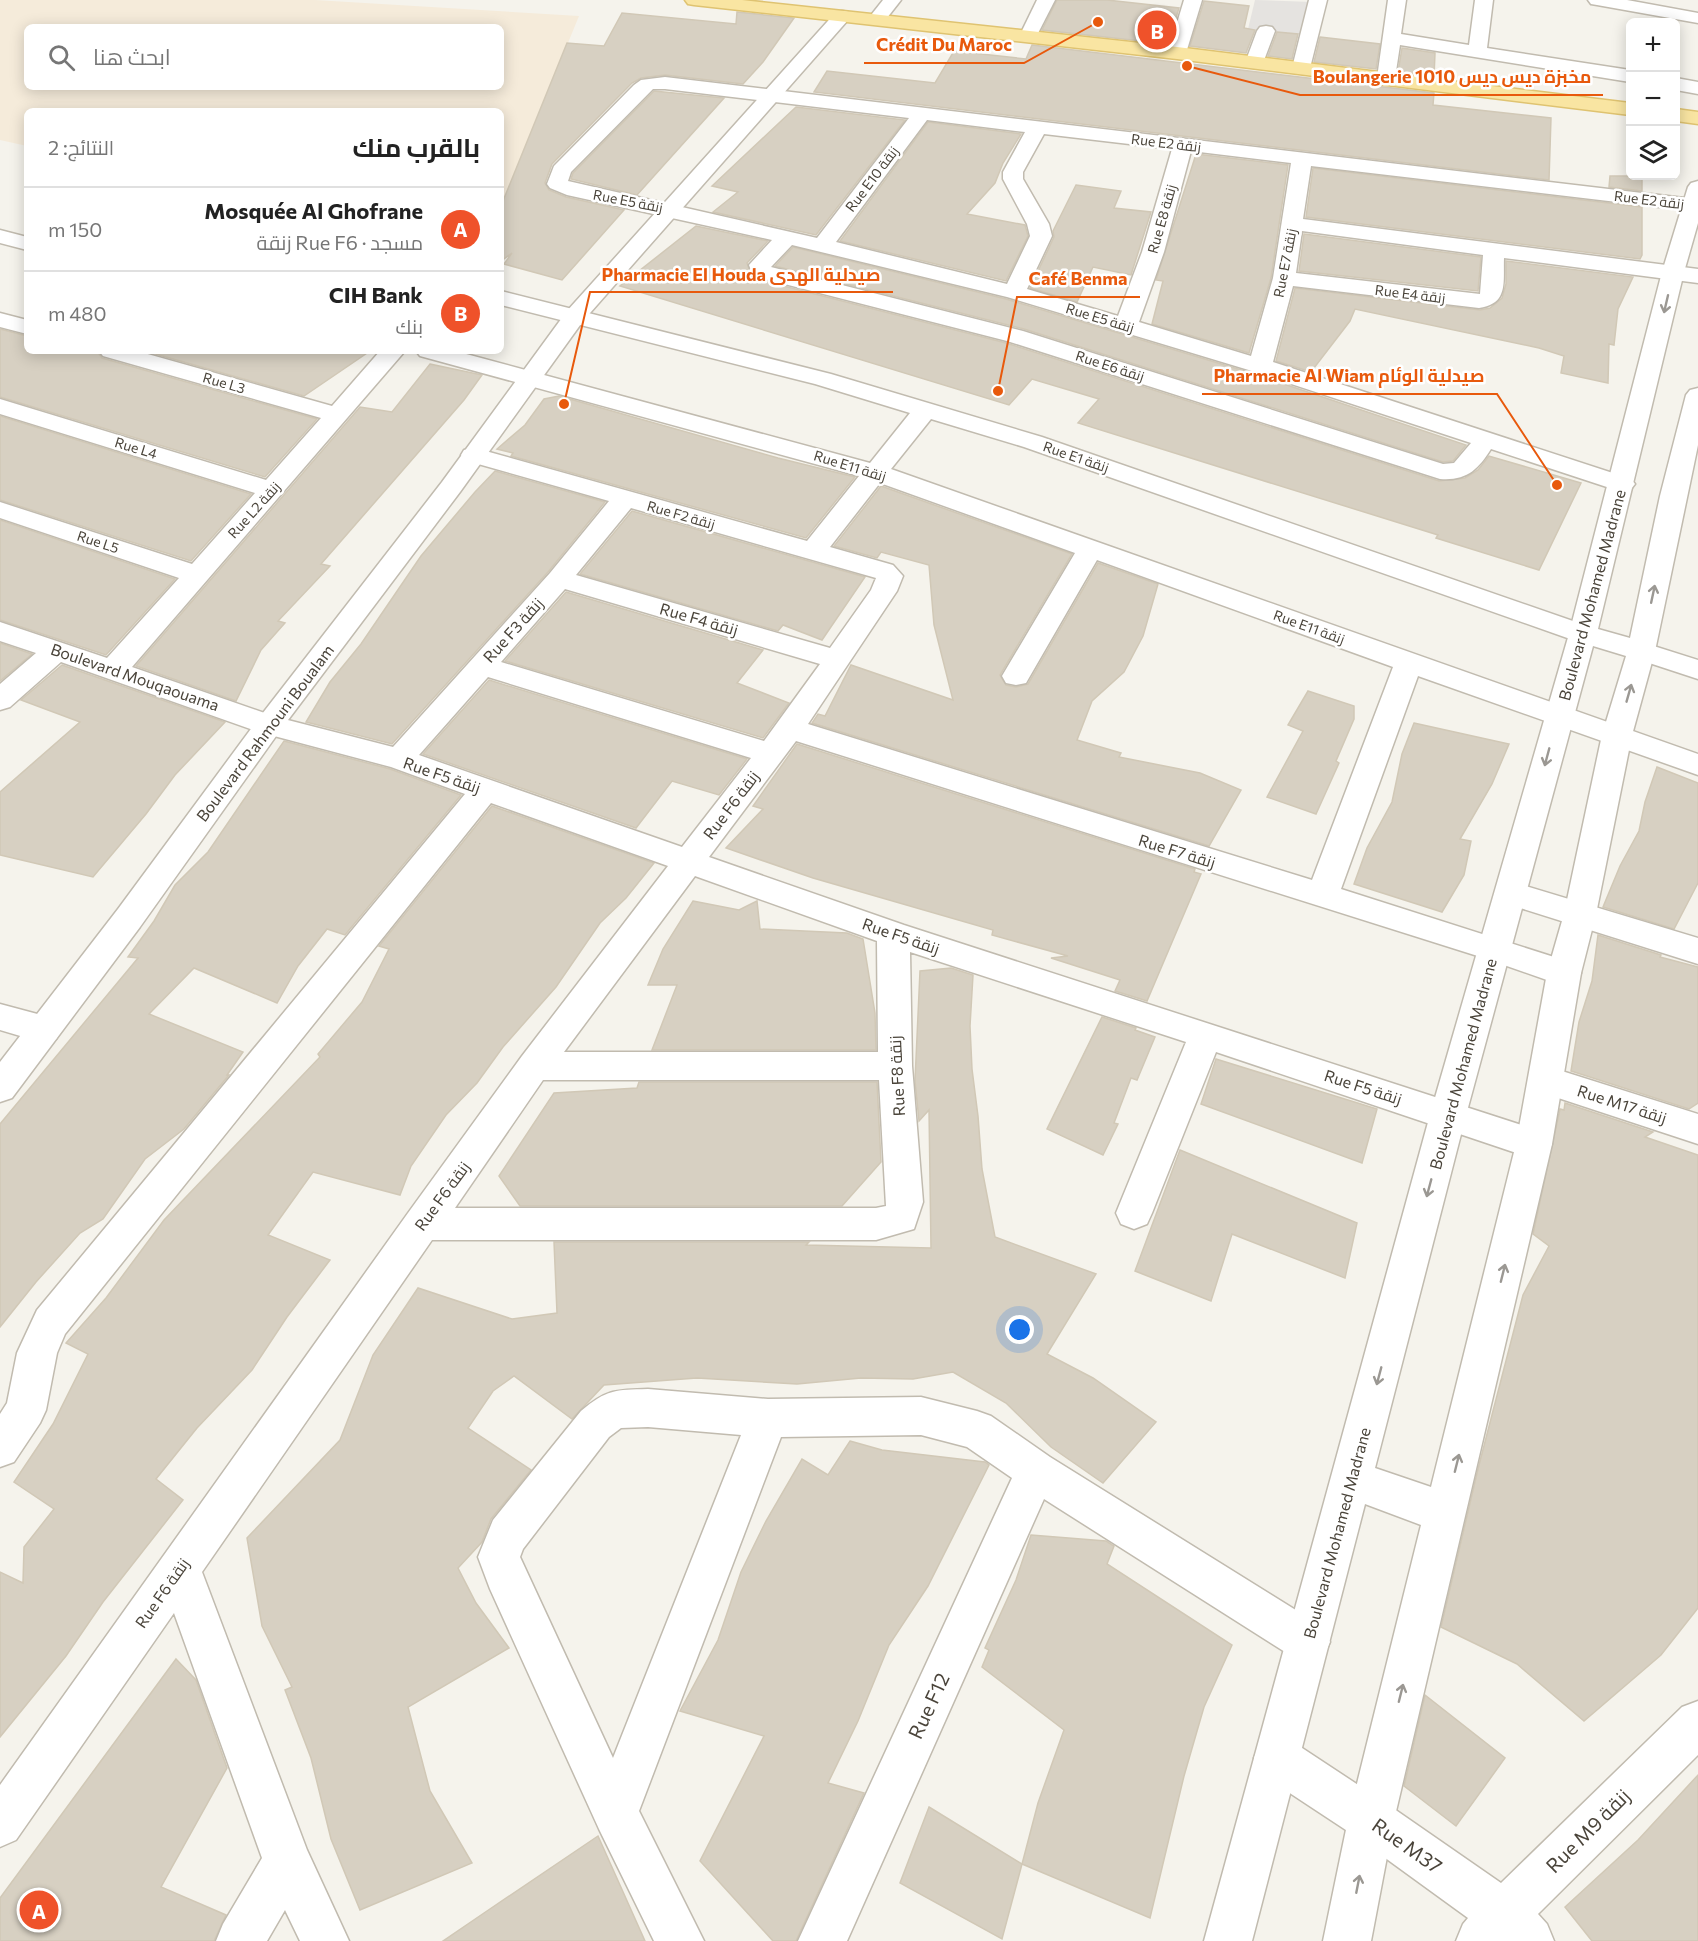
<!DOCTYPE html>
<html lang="ar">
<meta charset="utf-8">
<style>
:root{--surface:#fff;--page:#f6f6f6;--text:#222;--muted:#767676;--line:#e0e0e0;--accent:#ef522a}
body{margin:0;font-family:Commissioner,Cairo,sans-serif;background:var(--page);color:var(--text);direction:rtl}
.controls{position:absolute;right:18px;top:18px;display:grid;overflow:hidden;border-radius:9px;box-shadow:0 3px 15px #0003}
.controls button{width:54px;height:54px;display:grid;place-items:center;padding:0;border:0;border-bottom:2px solid var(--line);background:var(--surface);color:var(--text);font:30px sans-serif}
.you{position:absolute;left:1020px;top:1330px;width:21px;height:21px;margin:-15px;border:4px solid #fff;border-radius:50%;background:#1a73e8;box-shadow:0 0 0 9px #1a73e833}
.badge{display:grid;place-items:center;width:39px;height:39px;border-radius:50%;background:var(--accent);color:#fff;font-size:20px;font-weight:700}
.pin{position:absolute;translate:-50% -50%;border:3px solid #fff;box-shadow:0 2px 6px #0006}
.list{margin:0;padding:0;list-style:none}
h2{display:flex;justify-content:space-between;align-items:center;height:78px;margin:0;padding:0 24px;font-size:26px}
h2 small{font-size:20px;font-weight:400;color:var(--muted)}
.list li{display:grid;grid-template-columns:39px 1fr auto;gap:18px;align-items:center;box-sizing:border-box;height:84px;padding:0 24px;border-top:2px solid var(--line)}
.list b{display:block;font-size:22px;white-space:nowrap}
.list p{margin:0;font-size:20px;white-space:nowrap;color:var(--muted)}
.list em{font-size:20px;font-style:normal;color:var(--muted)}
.icon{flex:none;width:33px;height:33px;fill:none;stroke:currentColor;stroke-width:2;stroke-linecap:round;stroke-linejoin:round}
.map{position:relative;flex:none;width:1698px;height:1941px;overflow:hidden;direction:ltr}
.search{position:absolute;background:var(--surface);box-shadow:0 3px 15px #0003;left:24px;top:24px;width:480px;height:66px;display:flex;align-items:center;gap:15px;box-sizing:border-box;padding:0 21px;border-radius:9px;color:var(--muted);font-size:22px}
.panel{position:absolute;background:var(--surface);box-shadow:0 3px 15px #0003;left:24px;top:108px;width:480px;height:246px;border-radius:9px;direction:rtl}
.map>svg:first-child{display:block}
.commercial{fill:#f5ebda;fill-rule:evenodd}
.parking{fill:#e5e3e0}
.building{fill:#d7d0c2;stroke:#d1c8b6;stroke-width:1.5}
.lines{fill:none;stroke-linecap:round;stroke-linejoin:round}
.minor-casing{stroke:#c1bbaf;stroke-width:3}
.tertiary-casing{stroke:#c1bbaf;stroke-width:3}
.primary-casing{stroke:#dfc371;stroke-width:3}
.minor{fill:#fff;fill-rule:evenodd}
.tertiary{fill:#fff;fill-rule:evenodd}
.primary{fill:#f9e5a2;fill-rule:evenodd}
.oneway{stroke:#9b9893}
.labels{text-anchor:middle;stroke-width:5;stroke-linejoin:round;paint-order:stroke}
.far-street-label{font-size:14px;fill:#4a443a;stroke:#fff}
.street-label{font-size:16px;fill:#4a443a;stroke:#fff}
.near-street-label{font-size:20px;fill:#4a443a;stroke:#fff}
.leader{fill:none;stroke:#e8590c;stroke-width:2}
.callout-dot{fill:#e8590c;stroke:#fff;stroke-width:2}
.callout-label{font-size:18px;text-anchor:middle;font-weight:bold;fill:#e8590c;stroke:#fff;stroke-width:5;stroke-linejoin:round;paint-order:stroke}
</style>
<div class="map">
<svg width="1698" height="1941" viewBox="0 0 1698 1941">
<rect width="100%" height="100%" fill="#f5f3ec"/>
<path class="commercial" d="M0,0H315L579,16L501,206V111H27V146L0,140ZM27,27H501V87H27Z"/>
<path class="parking" d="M1255,0L1313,2L1306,35L1248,29Z"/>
<g class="building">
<path d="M1057,0H1107L1179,8L1168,44L1042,30Z"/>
<path d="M1204,1L1249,6L1244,28L1255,30L1246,53L1190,46Z"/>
<path d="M737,12L794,18L763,62L743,84L665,75L641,78L632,83L552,164L545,183L549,190L566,197L624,210L562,280L504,264L512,253L501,261V206L567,43L604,46L622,13L736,24Z"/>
<path d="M1277,32L1298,34L1292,59L1268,56Z"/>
<path d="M1320,37L1380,44L1376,69L1314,62Z"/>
<path d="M1032,45L1434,93L1433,105L1551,118L1549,180L814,92L827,71L935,83L954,51L1026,59Z"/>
<path d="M1402,48L1435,53L1434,77L1398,72Z"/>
<path d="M654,91L724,98L637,195L571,179L573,173Z"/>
<path d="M796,107L905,120L816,235L713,212L738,192L712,186Z"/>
<path d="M928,122L1021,134L1003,163L995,183L967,214L1025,225L1028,236L1006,281L840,241Z"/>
<path d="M1196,154L1288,165L1271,278L1249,353L1152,324L1163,281L1156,280Z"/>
<path d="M1313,168L1642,207V255L1640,259L1306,217Z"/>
<path d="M1610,176H1642V191L1609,187Z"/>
<path d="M1076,185L1121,191L1114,208L1151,212L1131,275L1093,267L1077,302L1030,288L1054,237L1053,231Z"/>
<path d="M696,226L768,241L747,263L752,278L1006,343L1439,481L1465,478L1478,470L1489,456L1581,483L1539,570L1436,538L1438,535L1078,423L1099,399L1032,379L1009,405L620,286Z"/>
<path d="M1304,234L1481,257L1478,291L1299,271Z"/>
<path d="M793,247L1006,299L1251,373L1466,445L1453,461L1443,462L1024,329L775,266Z"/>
<path d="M1506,261L1633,277L1618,309L1614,345L1609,344L1608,383L1561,373L1564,356L1539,348L1355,309L1350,321L1311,372L1276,361L1295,288L1480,310L1490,308L1502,298L1506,284Z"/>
<path d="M0,329L27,336V351H97L102,358L317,419L265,477L0,397Z"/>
<path d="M145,351H370L304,396Z"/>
<path d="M430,364L482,375L464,400L321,564L330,566L278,621L285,623L261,650L236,701L136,666L360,407L392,412Z"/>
<path d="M559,396L778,458L855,477L806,538L511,456L513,453L497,449L525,425L544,399Z"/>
<path d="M0,416L251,494L191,561L0,500Z"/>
<path d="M495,471L605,502L548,572L392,744L306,722L330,682L361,644L421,556L475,492Z"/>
<path d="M881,486L1072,554L1000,675L1006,685L1016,687L1028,684L1098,563L1158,584L1143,636L1124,672L1092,701L1077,740L1121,753L1119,757L1200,773L1241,790L1209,846L812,723L818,714L825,716L851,665L953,700L934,625L929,565L881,552L877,558L834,546Z"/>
<path d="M632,511L865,577L822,640L783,625L778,631L580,574Z"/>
<path d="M0,520L175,579L106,655L0,620Z"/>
<path d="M566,592L763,650L737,683L789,703L763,738L505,661Z"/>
<path d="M0,643L32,654L0,681Z"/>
<path d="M62,665L225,722L175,775L146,814L93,877L0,855V792L80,722L21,700Z"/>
<path d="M489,680L747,759L719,795L672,781L636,828L423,754Z"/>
<path d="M1308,691L1354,706V719L1336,761L1339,763L1316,814L1267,797L1303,731L1288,725Z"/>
<path d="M1414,723L1509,744L1492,784L1460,839L1471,841L1464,875L1442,912L1354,884L1367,848L1392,802L1402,754Z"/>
<path d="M284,741L390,769L461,795L345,935L327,929L298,966L277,1003L194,968L149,1014L243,1052L227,1075H229L184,1129L145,1159L103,1219L80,1233L36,1282L0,1327V1124L138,958L128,957L154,921L175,885L208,852Z"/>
<path d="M797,744L1195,869L1194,872L1201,874L1147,1001L1115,991L1120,980L1051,958L1068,956L992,935L993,930L813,878L726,848L763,809L753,806Z"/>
<path d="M1657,767L1698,783V883L1674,929L1603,907L1620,866L1639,831L1645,802Z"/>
<path d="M492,806L654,863L626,898L600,923L556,987L503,1047L477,1083L446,1115L411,1166L400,1195L313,1172L268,1235L330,1260L287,1317L252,1370L197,1428L156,1479L183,1500L103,1602L66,1656L0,1737V1572L23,1583L24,1547L54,1509L14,1482L53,1424L88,1354L66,1343L106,1298L164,1220L320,1057L318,1054L362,1002L389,949L379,946Z"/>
<path d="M693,901L739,910L757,901L760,929L847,933L863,939L875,1013L876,1050H652L677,985H648L663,949Z"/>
<path d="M1598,935L1661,955L1660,957L1698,967V1103L1689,1109L1571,1071L1579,1022L1592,981Z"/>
<path d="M951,968L973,975L970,1026L972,1069L978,1116L982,1169L995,1237L1096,1274L1047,1354L1093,1378L1156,1422L1103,1483L1051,1447L1006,1403L953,1372L913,1379L861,1378L797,1384L697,1378L604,1385L572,1419L514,1376L493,1391L468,1428L531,1470L491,1519L482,1542L458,1568L476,1603L509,1648L408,1707L430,1791L472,1863L360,1910L331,1839L311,1758L285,1690L292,1687L262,1626L247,1538L340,1440L373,1355L418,1288L512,1319L557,1313L554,1242H809L806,1245L931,1248L929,1110L919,1121L915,1081L920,971Z"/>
<path d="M1102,1017L1136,1028L1135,1030L1155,1037L1137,1080L1131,1078L1114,1123L1118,1124L1103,1155L1047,1129Z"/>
<path d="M1216,1059L1377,1109L1362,1163L1201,1104Z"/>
<path d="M639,1082H877L881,1162L842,1206H520L499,1176L554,1093L637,1088Z"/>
<path d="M1565,1103L1653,1132L1645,1137L1698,1155V1608L1661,1655L1584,1721L1517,1664L1441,1627L1478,1469L1523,1295L1549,1246L1533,1234L1560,1109L1564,1110Z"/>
<path d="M1180,1150L1357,1223L1345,1278L1232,1234L1211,1301L1135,1271Z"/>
<path d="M850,1441L882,1450L985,1462L989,1465L928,1586L889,1645L858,1721L828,1783L864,1793L796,1941H773L700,1861L764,1736L680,1711L718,1640L741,1572L766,1521L802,1459L828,1475Z"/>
<path d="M1031,1535L1106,1541L1114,1546L1107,1564L1232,1645L1204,1707L1184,1776L1150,1918L1022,1864L1038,1803L1064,1730L982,1667L989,1650L985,1648L1016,1580Z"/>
<path d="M176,1659L196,1680L227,1768L161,1887L226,1915L214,1941H0V1898Z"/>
<path d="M1425,1695L1505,1758L1456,1826L1404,1786Z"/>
<path d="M1698,1775V1941H1592L1565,1907L1638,1840Z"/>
<path d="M929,1807L1022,1864L1002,1939L900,1883Z"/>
<path d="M598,1836L645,1941H443L484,1913Z"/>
</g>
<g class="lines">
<defs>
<g id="minor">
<path d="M883,0H901L883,23H871L868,19Z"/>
<path d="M1037,0H1055L1034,41H1022L1019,37Z"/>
<path d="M1184,0H1202L1186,53L1184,57H1170L1168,53Z"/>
<path d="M1309,0H1327L1310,68L1308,72H1294L1292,68Z"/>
<path d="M1388,0H1406L1401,34L1469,45L1475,0H1493L1487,48L1630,70V82L1400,45L1395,78L1393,82H1379L1377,78Z"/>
<path d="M1588,0H1627L1698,13V23L1597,5L1591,4Z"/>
<path d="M1266,26L1272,27L1275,31L1263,63L1261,67H1247L1245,63L1257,31L1260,27Z"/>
<path d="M665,77L1693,199L1698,200V210L1693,211L1311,166L1303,219L1698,269V283L1504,258C1503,282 1509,304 1479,308L1293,286L1273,362L1631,479L1635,484L1631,489L1622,492L1491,449C1478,470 1466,481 1440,479L1007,341L753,276L749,265L772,240L567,195L550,188L547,184L554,166L634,85L641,80ZM653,89H665L909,118L817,238L568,181L571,172ZM927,120L1025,132L1003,172V179L1027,224L1030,236L1007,284L836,242ZM1044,134L1172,149L1142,252L1118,316L1027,289L1052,236L1049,224L1023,179V172ZM1191,151L1291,163L1273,278L1251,356L1139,322L1164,252ZM1302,231L1483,255L1480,294L1296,273ZM792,245L1007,297L1252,371L1471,443L1454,463L1443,464L1023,331L771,267Z"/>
<path d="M1676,78L1698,82V94L1676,90Z"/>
<path d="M0,230L27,237V250L0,243Z"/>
<path d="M501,291L831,374L1042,437L1593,628L1597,634L1593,640L1583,643L1573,640L1024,447L931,419L891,469L1698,754V775L1418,676L1341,889L1576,964L1581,973L1576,982L1564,986L1484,958L796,741L709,857L904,925L1534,1129L1547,1133L1552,1144L1547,1155L1534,1159L1216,1052L1152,1213L1147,1224L1134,1229L1121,1224L1116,1213L1186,1042L910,952L912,1066L923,1202L914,1229L876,1240H432L202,1572L307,1850L349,1941H300L285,1910L267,1941H216L223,1924L262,1858L174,1613L16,1840L0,1847V1785L408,1213L522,1056L668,866L491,803L65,1334L57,1353L46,1410L40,1423L14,1462L0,1467V1414L7,1403L17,1353L37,1310L465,794L391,767L259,732L61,662L10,707L0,710V684L36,653L0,641V622L107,658L179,578L0,518V502L192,564L255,493L0,414V399L266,480L321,418L103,356L99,351H137L332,406L380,351H405L132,667L276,717L393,747L550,573L609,501L464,460L461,455L464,450L473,448L482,450L807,541L859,476L420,356L416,351H455L870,463L910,413L815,384L501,305ZM880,483L1075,553L1002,676L1006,683L1016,685L1026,683L1097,560L1393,667L1312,880L808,724L897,591L903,576L893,565L830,547ZM631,508L876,578L871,590L830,648L576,575ZM565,589L820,664L764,741L501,662ZM488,677L751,758L682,847L419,755ZM695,876L877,941L878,1052H564ZM543,1080H879L886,1206L876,1208H455Z"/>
<path d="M0,313L27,320V334L0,327Z"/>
<path d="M1641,642L1698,660V679L1631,657L1627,651L1631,645Z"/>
<path d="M1512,882L1698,938V964L1501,902L1496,894L1501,886Z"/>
<path d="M0,1004L56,1019L61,1029L56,1039L44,1043L0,1030Z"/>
<path d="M1546,1066L1698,1114V1144L1534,1090L1529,1080L1534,1070Z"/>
<path d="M648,1389L768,1399L921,1397L977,1411L991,1416L1050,1457L1323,1627L1330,1642L1323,1657L1308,1664L1293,1657L1044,1499L847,1941H798L1012,1478L967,1447L921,1435L781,1437L639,1811L704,1941H654L599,1829L490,1589L478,1557L493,1520L581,1411C607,1389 615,1390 648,1389ZM648,1427L741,1435L613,1758L520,1557L523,1549L609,1437L621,1428Z"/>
<path d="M1698,1701V1755L1538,1914L1547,1924L1554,1941H1456L1463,1924L1468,1918L1355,1836L1261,1774L1254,1758L1261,1742L1277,1735L1293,1742L1387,1804L1501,1883L1682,1707Z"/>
</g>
<g id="tertiary">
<path d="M842,11L848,12L851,16L848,20L583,321L460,492L279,732L140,927L12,1098L0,1102V1062L118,909L259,718L442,482L567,311L836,12Z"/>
<path d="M1698,181V223L1684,272L1598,629L1630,638L1660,496L1686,395L1690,390L1698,388V445L1655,651L1632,735L1596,914L1581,973L1552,1144L1394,1820L1371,1941H1323L1348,1820L1421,1525L1365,1504L1252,1941H1204L1430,1115L1569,634L1662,272L1688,187L1691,183ZM1593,646L1626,656L1602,735L1564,914L1547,973L1516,1144L1431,1487L1375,1468L1466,1115Z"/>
</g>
<g id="primary">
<path d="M685,0H742L1177,47L1630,103V115L1177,59L694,5L688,4Z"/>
<path d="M1676,109L1698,112V124L1676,121Z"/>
</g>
</defs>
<use href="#minor" class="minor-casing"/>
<use href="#tertiary" class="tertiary-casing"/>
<use href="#primary" class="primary-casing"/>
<use href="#minor" class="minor"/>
<use href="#tertiary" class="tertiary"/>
<use href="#primary" class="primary"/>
</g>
<defs><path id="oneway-shaft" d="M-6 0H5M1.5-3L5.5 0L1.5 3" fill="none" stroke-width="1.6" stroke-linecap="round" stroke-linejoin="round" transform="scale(1.5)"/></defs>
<g class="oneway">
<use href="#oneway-shaft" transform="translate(1666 304) rotate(103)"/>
<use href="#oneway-shaft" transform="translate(1653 594) rotate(-78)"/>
<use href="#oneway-shaft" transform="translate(1629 693) rotate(-74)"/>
<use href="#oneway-shaft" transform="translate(1547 757) rotate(105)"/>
<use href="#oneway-shaft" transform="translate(1429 1188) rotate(105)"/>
<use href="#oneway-shaft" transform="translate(1503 1273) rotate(-76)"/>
<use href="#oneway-shaft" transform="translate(1379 1376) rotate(105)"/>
<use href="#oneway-shaft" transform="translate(1457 1463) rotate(-76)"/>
<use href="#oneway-shaft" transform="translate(1401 1693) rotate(-76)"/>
<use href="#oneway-shaft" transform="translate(1358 1884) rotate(-79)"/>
</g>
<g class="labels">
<g class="far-street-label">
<text transform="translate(1166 143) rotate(7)" y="5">Rue E2 زنقة</text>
<text transform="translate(872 179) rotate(-53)" y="5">Rue E10 زنقة</text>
<text transform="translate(1649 200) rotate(7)" y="5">Rue E2 زنقة</text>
<text transform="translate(628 201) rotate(11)" y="5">Rue E5 زنقة</text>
<text transform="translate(1162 219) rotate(-74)" y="5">Rue E8 زنقة</text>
<text transform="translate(1285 263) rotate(-79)" y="5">Rue E7 زنقة</text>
<text transform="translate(1410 294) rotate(7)" y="5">Rue E4 زنقة</text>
<text transform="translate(1100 318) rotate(17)" y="5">Rue E5 زنقة</text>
<text transform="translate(1110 366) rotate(18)" y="5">Rue E6 زنقة</text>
<text transform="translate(224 383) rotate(16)" y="5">Rue L3</text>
<text transform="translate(136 448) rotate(17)" y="5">Rue L4</text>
<text transform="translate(1076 457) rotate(19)" y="5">Rue E1 زنقة</text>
<text transform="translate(850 466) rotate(17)" y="5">Rue E11 زنقة</text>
<text transform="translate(254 510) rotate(-48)" y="5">Rue L2 زنقة</text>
<text transform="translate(681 515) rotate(16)" y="5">Rue F2 زنقة</text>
<text transform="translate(98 542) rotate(18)" y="5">Rue L5</text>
<text transform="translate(1309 627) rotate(20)" y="5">Rue E11 زنقة</text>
</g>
<g class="street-label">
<text transform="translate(1592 595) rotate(-75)" y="6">Boulevard Mohamed Madrane</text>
<text transform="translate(699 619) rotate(16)" y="6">Rue F4 زنقة</text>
<text transform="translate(513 630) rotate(-48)" y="6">Rue F3 زنقة</text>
<text transform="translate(135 677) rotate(19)" y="6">Boulevard Mouqaouama</text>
<text transform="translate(265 733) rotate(-53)" y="6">Boulevard Rahmouni Boualam</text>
<text transform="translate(442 775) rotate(19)" y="6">Rue F5 زنقة</text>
<text transform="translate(731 805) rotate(-53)" y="6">Rue F6 زنقة</text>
<text transform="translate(1177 851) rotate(17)" y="6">Rue F7 زنقة</text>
<text transform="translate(901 936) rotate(19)" y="6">Rue F5 زنقة</text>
<text transform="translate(1463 1064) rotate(-75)" y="6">Boulevard Mohamed Madrane</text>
<text transform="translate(897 1076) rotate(-93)" y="6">Rue F8 زنقة</text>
<text transform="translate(1363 1087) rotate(18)" y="6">Rue F5 زنقة</text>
<text transform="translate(1622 1104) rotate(18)" y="6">Rue M17 زنقة</text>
<text transform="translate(442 1196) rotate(-54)" y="6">Rue F6 زنقة</text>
<text transform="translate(1337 1533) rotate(-75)" y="6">Boulevard Mohamed Madrane</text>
<text transform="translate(162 1593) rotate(-55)" y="6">Rue F6 زنقة</text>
</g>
<g class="near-street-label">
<text transform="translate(929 1706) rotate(-65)" y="7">Rue F12</text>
<text transform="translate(1588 1831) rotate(-45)" y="7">Rue M9 زنقة</text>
<text transform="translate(1407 1846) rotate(35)" y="7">Rue M37</text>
</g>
</g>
<path class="leader" d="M1098 22L1024 63H864M1187 66L1300 95H1603M564 404L590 292H893M998 391L1017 297H1140M1557 485L1497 394H1202"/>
<g class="callout-dot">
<circle cx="1098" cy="22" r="6"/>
<circle cx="1187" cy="66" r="6"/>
<circle cx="564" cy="404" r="6"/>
<circle cx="998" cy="391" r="6"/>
<circle cx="1557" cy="485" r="6"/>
</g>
<g class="callout-label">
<text x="944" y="51">Crédit Du Maroc</text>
<text x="1452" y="83">Boulangerie 1010 مخبزة ديس ديس</text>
<text x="741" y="281">Pharmacie El Houda صيدلية الهدى</text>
<text x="1078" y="285">Café Benma</text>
<text x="1349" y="382">Pharmacie Al Wiam صيدلية الوئام</text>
</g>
</svg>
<div class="controls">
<button>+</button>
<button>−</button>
<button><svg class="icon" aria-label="layers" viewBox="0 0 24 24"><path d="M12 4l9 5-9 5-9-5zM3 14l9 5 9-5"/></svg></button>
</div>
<div class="you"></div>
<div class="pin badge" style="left:39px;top:1910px">A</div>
<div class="pin badge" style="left:1157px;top:30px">B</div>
<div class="search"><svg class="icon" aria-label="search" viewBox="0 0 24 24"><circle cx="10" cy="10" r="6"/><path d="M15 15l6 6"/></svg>ابحث هنا</div>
<section class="panel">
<h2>بالقرب منك<small>النتائج: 2</small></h2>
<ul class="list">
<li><span class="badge">A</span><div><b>Mosquée Al Ghofrane</b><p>مسجد · Rue F6 زنقة</p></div><em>150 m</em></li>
<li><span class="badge">B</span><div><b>CIH Bank</b><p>بنك</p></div><em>480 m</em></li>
</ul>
</section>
</div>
